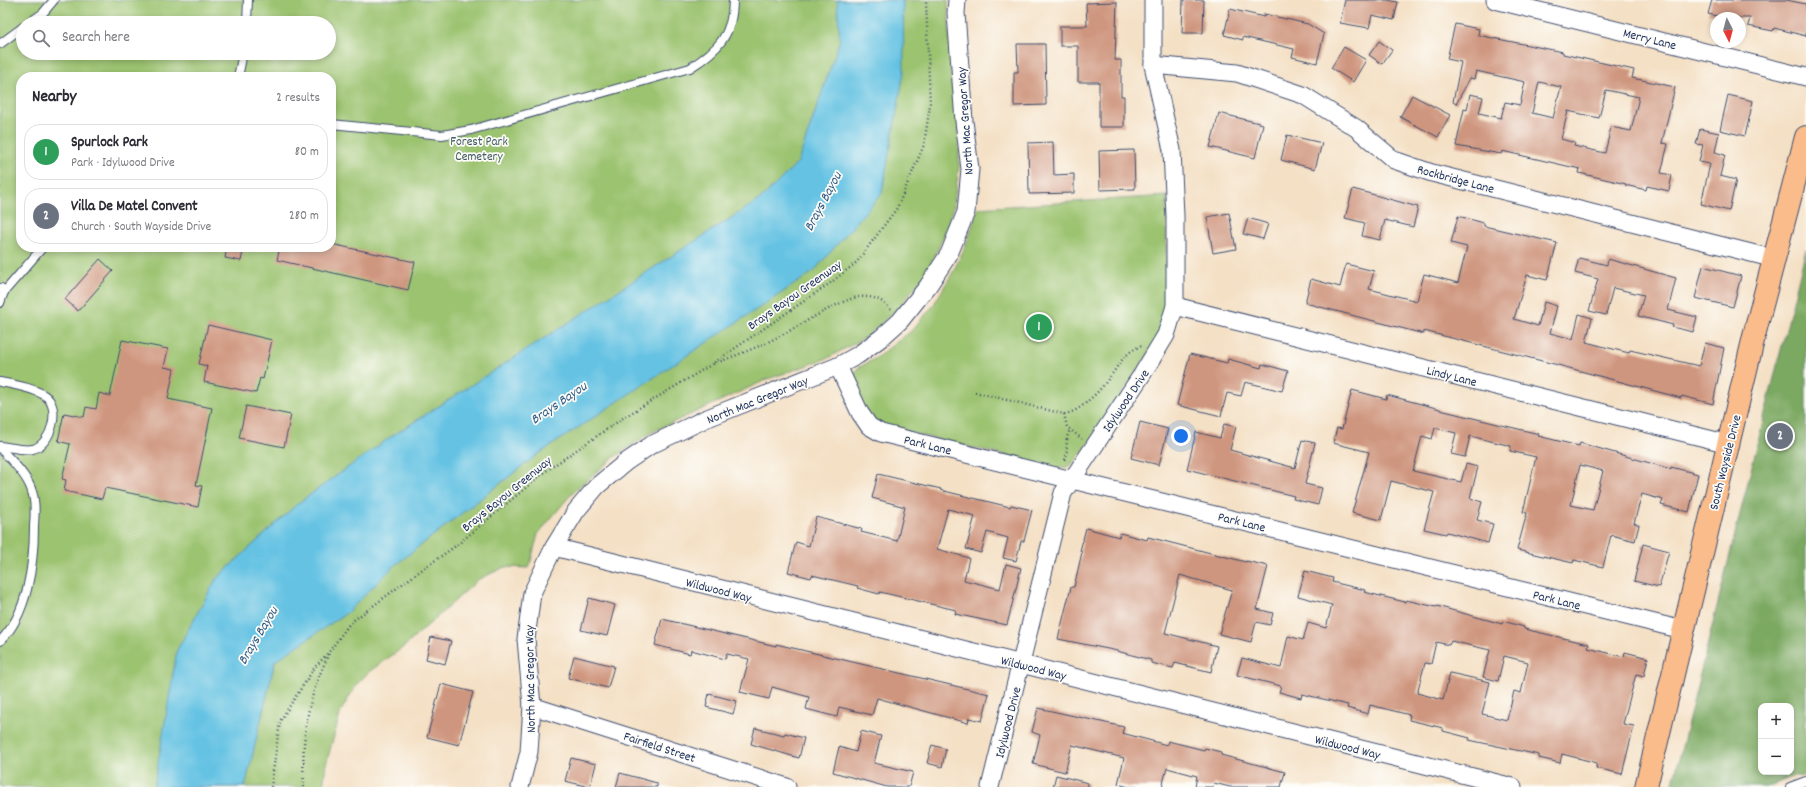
<!DOCTYPE html>
<meta charset="utf-8">
<style>
:root{--surface:#fff;--page:#f7f7f7;--text:#2b2b33;--muted:#7c7c81;--line:#e1e1e2;--accent:#c8321e}
body{margin:0;font-family:Dekko,sans-serif;background:var(--page);color:var(--text)}
.controls{position:absolute;right:12px;bottom:12px;display:grid;overflow:hidden;border-radius:8px;box-shadow:0 2px 6px #0003}
.controls button{width:36px;height:36px;display:grid;place-items:center;padding:0;border:0;border-bottom:1px solid var(--line);background:var(--surface);color:var(--text);font:20px sans-serif}
.compass{position:absolute;left:1710px;top:12px;width:36px;height:36px;border-radius:50%;background:var(--surface);box-shadow:0 2px 6px #0003;rotate:174deg}
.you{position:absolute;left:1181px;top:436px;width:14px;height:14px;margin:-10px;border:3px solid #fff;border-radius:50%;background:#1a73e8;box-shadow:0 0 0 6px #1a73e833}
.badge{display:grid;place-items:center;width:26px;height:26px;border-radius:50%;background:var(--accent);color:#fff;font-size:13px;font-weight:700}
.pin{position:absolute;translate:-50% -50%;border:2px solid #fff;box-shadow:0 1px 4px #0006}
.list{margin:0;padding:0;list-style:none}
h2{display:flex;justify-content:space-between;align-items:center;height:52px;margin:0;padding:0 16px;font-size:17px}
h2 small{font-size:13px;font-weight:400;color:var(--muted)}
.list li{display:grid;grid-template-columns:26px 1fr auto;gap:12px;align-items:center;box-sizing:border-box;height:56px;margin:0 8px 8px;padding:0 8px;border:1px solid var(--line);border-radius:16px}
.list b{display:block;font-size:15px;white-space:nowrap}
.list p{margin:0;font-size:13px;white-space:nowrap;color:var(--muted)}
.list em{font-size:13px;font-style:normal;color:var(--muted)}
.icon{flex:none;width:22px;height:22px;fill:none;stroke:currentColor;stroke-width:2;stroke-linecap:round;stroke-linejoin:round}
.map{position:relative;flex:none;width:1806px;height:787px;overflow:hidden}
.search{position:absolute;background:var(--surface);box-shadow:0 2px 6px #0003;left:16px;top:16px;width:320px;height:44px;display:flex;align-items:center;gap:10px;box-sizing:border-box;padding:0 14px;border-radius:22px;color:var(--muted);font-size:15px}
.panel{position:absolute;background:var(--surface);box-shadow:0 2px 6px #0003;left:16px;top:72px;width:320px;height:180px;border-radius:16px}
.map>svg:first-child{display:block}
.green{fill:#9bc370;stroke:#5b7967;fill-rule:evenodd}
.forest{fill:#7ca962;stroke:#4c6c60;fill-rule:evenodd}
.water{fill:#65c2e3;stroke:#4078a0}
.building{fill:#cf967f;fill-rule:evenodd}
.lines{fill:none;stroke-linecap:round;stroke-linejoin:round}
.lane-casing{stroke:#3c4a6d;stroke-width:10}
.street-casing{stroke:#3c4a6d;stroke-width:19}
.primary-casing{stroke:#3c4a6d;stroke-width:24}
.path{stroke:#3c4a6d;stroke-width:2.5;stroke-dasharray:1 3;stroke-linecap:butt}
.lane{stroke:#fff;stroke-width:8}
.street{stroke:#fff;stroke-width:17}
.primary{stroke:#fabc8b;stroke-width:22}
.labels{text-anchor:middle;stroke-width:3.5;stroke-linejoin:round;paint-order:stroke}
.street-label{font-size:13px;fill:#1b2f5e;stroke:#fdfcf7}
.park-label{font-size:13px;fill:#415b63;stroke:#fdfcf7}
.water-label{font-size:14px;font-style:italic;fill:#315b86;stroke:#fdfcf7}
</style>
<div class="map">
<svg width="1806" height="787" viewBox="0 0 1806 787">
<rect width="100%" height="100%" fill="#fdfcf7"/>
<filter id="ink" filterUnits="userSpaceOnUse"><feTurbulence type="fractalNoise" baseFrequency=".025" numOctaves="2"/><feDisplacementMap in="SourceGraphic" scale="8" xChannelSelector="R" yChannelSelector="G"/><feConvolveMatrix kernelMatrix="1 2 1 2 8 2 1 2 1" color-interpolation-filters="sRGB"/></filter>
<filter id="wash" filterUnits="userSpaceOnUse"><feTurbulence type="fractalNoise" baseFrequency=".012" numOctaves="4" result="noise"/><feDisplacementMap in="SourceGraphic" scale="16" xChannelSelector="R" yChannelSelector="G"/><feGaussianBlur stdDeviation="0.9" result="paint"/><feColorMatrix in="noise" values="0 0 0 0 0 0 0 0 0 0 0 0 0 0 0 0 0 1.4 0 .05"/><feComposite in="paint" operator="in"/></filter>
<g filter="url(#wash)">
<rect width="100%" height="100%" fill="#f4e0c5"/>
<g class="green">
<path d="M0,0H948L951,77L959,127V166L953,210L943,238L925,275L899,307L866,337L828,358L768,379L652,432L612,459L573,492L538,534L529,568L505,567L479,579L405,646L370,671L357,684L341,711L326,764L323,787H0ZM23,23H329V53H23ZM21,77H331V247H21Z"/>
<path d="M1167,196L1165,321L1155,344L1085,449L1070,466L1061,469L891,428L873,419L865,409L854,383V374L858,368L876,358L910,332L933,306L953,272L967,243L978,208Z"/>
</g>
<path class="forest" d="M1806,249V775L1794,776L1767,787H1672ZM1761,706H1791V772H1761Z"/>
<path class="water" d="M837,0H903L904,72L882,193L813,272L537,455L394,566L348,612L275,661L245,787H154L177,650L216,579L297,504L389,438L762,198L798,162L840,40Z"/>
<g id="blocks">
<g class="building">
<path d="M1183,0H1204L1203,33H1182Z"/>
<path d="M1345,0H1388L1398,2L1394,20L1372,15L1369,28L1340,23Z"/>
<path d="M1712,0H1786L1806,4V36L1774,28L1773,31L1748,26L1750,18H1726L1708,14Z"/>
<path d="M1117,2L1115,60H1121V96H1124V127H1099V82H1078V46H1060V26H1087L1086,3Z"/>
<path d="M1230,9L1264,17V14L1308,24L1324,34L1317,63L1292,57L1294,49L1243,37V40L1224,35Z"/>
<path d="M1455,24L1479,29L1478,35L1563,52V54L1634,70L1632,78L1675,87L1662,143L1668,144L1661,173L1672,175L1669,191L1647,186L1646,190L1625,185L1626,184L1579,173L1580,169L1502,151L1501,154L1456,146L1464,109L1467,110L1470,94L1483,97L1479,113L1501,118L1505,102L1520,105L1525,82L1476,71L1474,79L1470,78L1456,104L1453,102L1461,62L1447,59ZM1539,82L1561,87L1553,118L1532,113ZM1606,90L1639,97L1631,131L1611,127L1605,153L1574,146L1575,143L1561,139L1568,111L1599,118Z"/>
<path d="M1379,41L1392,50L1382,64L1369,55Z"/>
<path d="M1017,44H1045L1046,105L1014,106V72H1018Z"/>
<path d="M1344,47L1366,60L1353,82L1331,68Z"/>
<path d="M1412,95L1450,115L1438,137L1400,117Z"/>
<path d="M1728,95L1753,101L1745,136L1720,130Z"/>
<path d="M1219,113L1263,124L1255,158L1210,147Z"/>
<path d="M1700,129L1719,133L1715,152L1725,155L1720,176L1736,180L1729,211L1701,204L1710,164L1699,162L1703,145L1696,144Z"/>
<path d="M1287,135L1322,143L1315,169L1281,160Z"/>
<path d="M1053,142L1054,175L1074,174V193L1029,194L1028,143Z"/>
<path d="M1134,150L1135,189L1100,190L1099,151Z"/>
<path d="M1353,189L1418,207L1413,227L1385,220L1380,240L1362,236L1365,223L1345,218Z"/>
<path d="M1229,213L1236,249L1213,253L1207,217Z"/>
<path d="M1458,216L1484,223V226L1557,243L1547,280L1527,275L1514,319L1538,326L1544,302L1557,306L1550,333L1573,339L1579,314L1592,318L1586,342L1605,347L1629,353L1630,350L1699,366L1705,343L1724,348L1713,404L1682,396L1681,398L1558,365L1424,331V334L1305,303L1311,279L1340,287L1346,264L1374,271L1369,289L1417,301L1424,274L1458,283L1467,247L1451,243Z"/>
<path d="M1248,218L1268,224L1263,239L1243,234Z"/>
<path d="M331,244L415,262L408,290L277,260L280,247H331Z"/>
<path d="M227,247H244L241,261L225,258Z"/>
<path d="M1579,258L1607,265L1608,259L1676,278L1668,310L1697,317L1693,332L1672,327L1673,325L1638,316L1644,295L1613,288L1606,315L1589,311L1598,279L1575,273Z"/>
<path d="M100,259L113,271L78,311L65,299Z"/>
<path d="M1703,266L1741,276L1733,307L1695,298Z"/>
<path d="M208,325L272,340L263,379L260,378L256,393L204,382L207,366L199,364Z"/>
<path d="M122,340L168,349L164,367L174,369L168,399L212,408L196,485L202,486L198,507L105,488L102,499L64,491L66,480L62,479L70,444L58,441L64,413L84,417L86,407L96,409L99,393L110,396Z"/>
<path d="M1190,354L1227,363L1228,359L1261,368L1262,364L1288,371L1282,391L1245,382L1241,396L1227,393L1221,416L1177,405Z"/>
<path d="M1352,390L1386,399L1387,395L1440,409V410L1539,434L1538,436L1579,446L1580,443L1671,469V467L1698,474L1689,512L1661,505L1663,500L1642,494L1634,523L1639,525L1635,541L1611,535L1603,567L1574,560L1573,563L1517,550L1527,513L1523,512L1536,457L1510,451L1511,446L1470,436L1465,457L1451,454L1456,433L1435,428L1432,439L1422,436L1413,471L1461,482L1466,464L1478,467L1470,498L1482,502L1477,520L1493,524L1488,543L1447,532L1446,534L1424,529L1434,492L1391,481L1381,520L1352,513L1369,452L1333,443L1337,428L1342,429ZM1580,465L1603,471L1593,510L1571,505Z"/>
<path d="M246,406L291,415L284,447L239,438Z"/>
<path d="M1140,422L1168,429L1159,465L1131,458Z"/>
<path d="M1224,424L1236,427L1230,450L1295,468L1302,440L1315,443L1305,484L1322,488L1318,505L1293,499L1294,496L1187,469L1196,432L1220,438Z"/>
<path d="M878,474L941,489L940,490L1010,507L1011,505L1032,510L1024,541H1021L1016,561L1003,558L1008,538L987,532L981,553L966,549L975,516L948,509L937,549L969,558L964,580L1000,589L1006,564L1021,568L1007,625L955,614L956,610L880,592L879,594L857,588L858,586L812,575L811,578L788,572L796,542L809,546L816,517L862,529L861,532L897,541L905,507L872,498Z"/>
<path d="M1086,528L1119,537L1120,533L1147,540L1148,537L1246,562V561L1268,566L1257,609L1273,613L1270,625L1256,622L1251,642L1219,634L1232,590L1180,575L1165,633L1217,646L1211,672L1175,663L1173,668L1151,663V660L1113,650L1058,639L1071,587H1074L1082,552L1080,551Z"/>
<path d="M1643,544L1669,551L1659,587L1634,581Z"/>
<path d="M1305,571L1333,578L1332,582L1365,590L1364,592L1405,602L1406,600L1436,607L1437,606L1502,624L1503,621L1524,627V629L1589,644L1588,648L1624,657L1625,652L1648,658L1644,676L1636,674L1623,724L1634,726L1622,774L1596,768L1597,763L1562,754L1560,763L1539,758V755L1469,740L1470,738L1443,731V728L1409,720L1410,715L1370,705L1368,714L1347,708L1348,705L1302,694L1301,698L1279,692L1281,686L1237,675L1242,658L1281,668L1288,636L1303,640L1308,623L1326,628L1332,605L1298,596ZM1451,641L1490,650L1483,677L1498,681L1504,656L1528,662L1521,693L1514,691L1507,720L1482,714L1490,682L1450,673L1443,700L1417,693L1425,663L1431,664L1436,642L1449,645Z"/>
<path d="M589,598L615,605L607,636L581,630Z"/>
<path d="M662,619L776,646V644L989,694L982,721L969,718L968,723L877,698L872,715L839,707L837,717L806,709L809,697L772,687L769,699L740,692L749,659L727,654L725,659L691,650L690,654L655,645Z"/>
<path d="M431,637L451,641L445,664L426,659Z"/>
<path d="M574,656L614,666L608,688L568,678Z"/>
<path d="M441,684L473,692L459,745L427,737Z"/>
<path d="M709,694L737,701L733,714L706,707Z"/>
<path d="M1038,708L1124,727L1122,733L1167,745L1168,741L1204,750L1205,748L1221,752V755L1285,772L1281,787H1230L1214,783L1213,787H1195L1197,776L1167,768L1162,787H1129L1118,784L1124,758L1072,745L1065,772L1033,764L1040,735L1032,732Z"/>
<path d="M755,728L784,735L785,733L804,738L799,758L751,744Z"/>
<path d="M861,731L881,736L874,763L913,772L909,787H887L833,772L839,747L856,752Z"/>
<path d="M932,745L946,749L942,767L927,763Z"/>
<path d="M571,758L596,764L590,787L565,781Z"/>
<path d="M620,773L657,783V787H616Z"/>
<path d="M1056,775L1088,783V787H1053Z"/>
</g>
</g>
</g>
<g filter="url(#ink)">
<use href="#blocks" fill-opacity="0" stroke="#3c4a6d" stroke-width="1"/>
<g class="lines">
<defs>
<g id="lane">
<path d="M29,23L43,13L54,0"/>
<path d="M247,23L248,0"/>
<path d="M0,44L23,27"/>
<path d="M238,77L243,53"/>
<path d="M331,124L442,135L471,130L690,68C718,50 733,35 733,0"/>
<path d="M4,292L43,247"/>
<path d="M0,303L4,292L1,288"/>
<path d="M0,382C12,384 33,388 44,395C62,406 52,444 33,449C23,451 10,447 0,446"/>
<path d="M0,448C10,459 23,471 29,484C36,498 35,511 34,526C34,562 28,615 0,641"/>
<path d="M1790,787L1806,781"/>
</g>
<g id="street">
<path d="M1495,0L1806,77"/>
<path d="M1153,65L1237,73L1303,95L1356,128L1394,160L1432,173L1775,259"/>
<path d="M1175,306L1729,444"/>
<path d="M838,366L860,413L869,426L881,433L1683,630"/>
<path d="M554,547L1513,787"/>
<path d="M532,706L787,787"/>
<path d="M520,787L529,752L532,706L526,639L532,593L554,547L576,511L597,486L626,462L651,445L705,419L838,366L858,355L881,338L900,321L928,286L949,254L966,212L970,169L964,121L956,13L957,0"/>
<path d="M990,787L1063,493L1143,373L1166,335L1175,306V216L1172,150L1153,65V0"/>
</g>
<path id="primary" d="M1646,787L1756,328L1806,137"/>
</defs>
<use href="#lane" class="lane-casing"/>
<use href="#street" class="street-casing"/>
<use href="#primary" class="primary-casing"/>
<g class="path">
<path d="M713,364C735,356 756,348 776,338C795,329 840,299 859,297C873,296 882,299 891,310"/>
<path d="M975,392L1064,414C1079,413 1100,391 1109,378C1115,371 1119,362 1126,356C1130,351 1136,348 1142,345"/>
<path d="M1064,414L1067,427L1082,439"/>
<path d="M1065,460C1069,449 1064,440 1070,430"/>
<path d="M271,787L280,721L315,667L329,652L350,623L420,571L457,545L546,471L626,416L709,366L829,284L857,262L897,208L924,145L930,105L926,0"/>
<path d="M304,787C302,756 304,724 313,694C317,680 323,667 329,653"/>
</g>
<use href="#lane" class="lane"/>
<use href="#street" class="street"/>
<use href="#primary" class="primary"/>
</g>
</g>
<g class="labels">
<g class="street-label">
<text transform="translate(1650 38) rotate(14)" y="5">Merry Lane</text>
<text transform="translate(964 121) rotate(-94)" y="5">North Mac Gregor Way</text>
<text transform="translate(1456 178) rotate(15)" y="5">Rockbridge Lane</text>
<text transform="translate(794 294) rotate(-35)" y="5">Brays Bayou Greenway</text>
<text transform="translate(1452 375) rotate(14)" y="5">Lindy Lane</text>
<text transform="translate(757 399) rotate(-22)" y="5">North Mac Gregor Way</text>
<text transform="translate(1125 400) rotate(-56)" y="5">Idylwood Drive</text>
<text transform="translate(928 444) rotate(14)" y="5">Park Lane</text>
<text transform="translate(1724 462) rotate(-76)" y="5">South Wayside Drive</text>
<text transform="translate(506 493) rotate(-39)" y="5">Brays Bayou Greenway</text>
<text transform="translate(1242 521) rotate(14)" y="5">Park Lane</text>
<text transform="translate(719 589) rotate(14)" y="5">Wildwood Way</text>
<text transform="translate(1557 599) rotate(14)" y="5">Park Lane</text>
<text transform="translate(1034 667) rotate(14)" y="5">Wildwood Way</text>
<text transform="translate(529 679) rotate(-91)" y="5">North Mac Gregor Way</text>
<text transform="translate(1007 722) rotate(-76)" y="5">Idylwood Drive</text>
<text transform="translate(660 746) rotate(18)" y="5">Fairfield Street</text>
<text transform="translate(1348 746) rotate(14)" y="5">Wildwood Way</text>
</g>
<g class="park-label">
<text x="479" y="145">Forest Park<tspan x="479" dy="15">Cemetery</tspan></text>
</g>
<g class="water-label">
<text transform="translate(822 201) rotate(-62)" y="5">Brays Bayou</text>
<text transform="translate(558 402) rotate(-34)" y="5">Brays Bayou</text>
<text transform="translate(257 635) rotate(-59)" y="5">Brays Bayou</text>
</g>
</g>
</svg>
<div class="controls">
<button>+</button>
<button>−</button>
</div>
<svg class="compass" viewBox="-18 -18 36 36"><path d="M0-13l5 13h-10z" fill="#e53935"/><path d="M0 13l5-13h-10z" fill="#7c7c81"/></svg>
<div class="you"></div>
<div class="pin badge" style="left:1039px;top:327px;background:#2e9e5b">1</div>
<div class="pin badge" style="left:1780px;top:436px;background:#6b7280">2</div>
<div class="search"><svg class="icon" aria-label="search" viewBox="0 0 24 24"><circle cx="10" cy="10" r="6"/><path d="M15 15l6 6"/></svg>Search here</div>
<section class="panel">
<h2>Nearby<small>2 results</small></h2>
<ul class="list">
<li><span class="badge" style="background:#2e9e5b">1</span><div><b>Spurlock Park</b><p>Park · Idylwood Drive</p></div><em>80 m</em></li>
<li><span class="badge" style="background:#6b7280">2</span><div><b>Villa De Matel Convent</b><p>Church · South Wayside Drive</p></div><em>280 m</em></li>
</ul>
</section>
</div>
